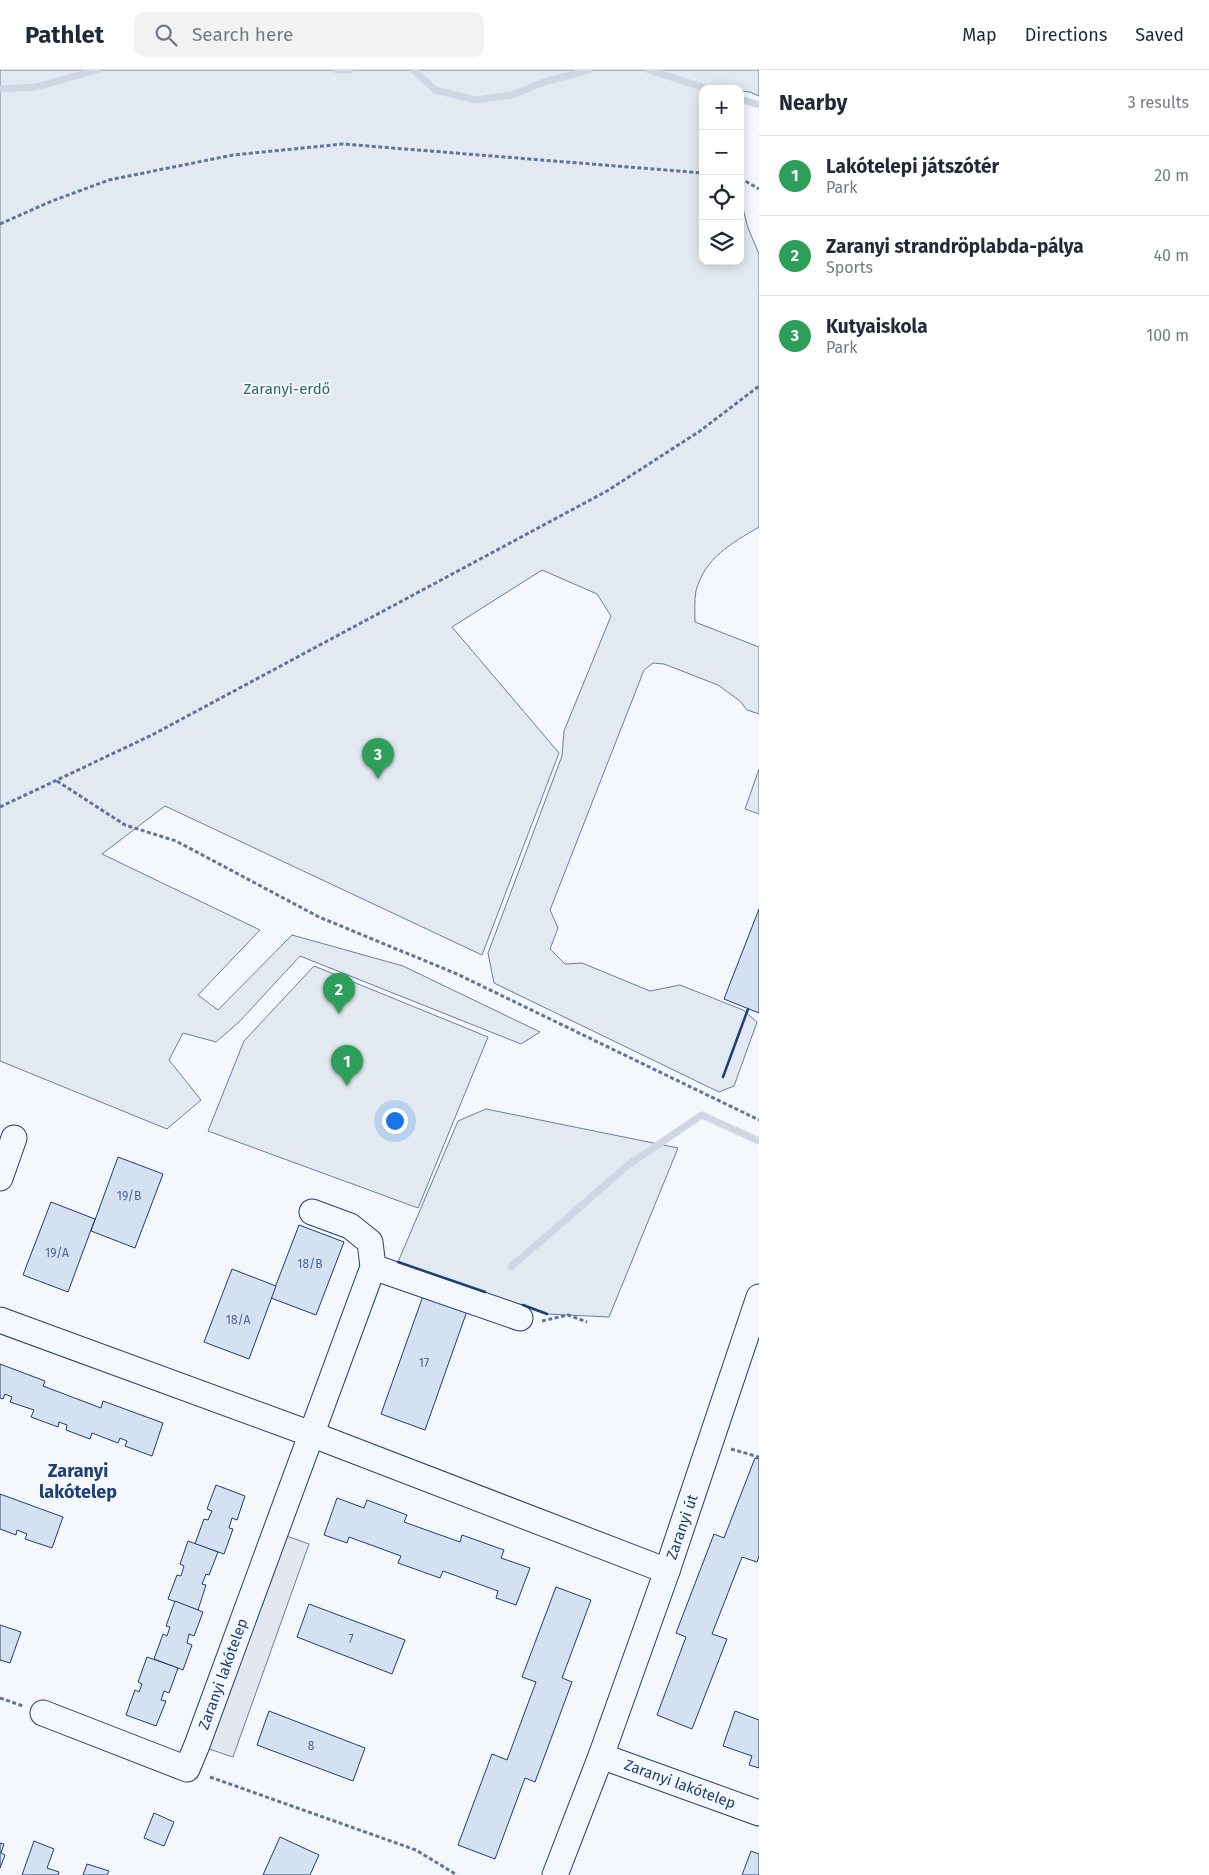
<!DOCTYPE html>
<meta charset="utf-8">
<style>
:root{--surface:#fff;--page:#f2f2f3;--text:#1f2937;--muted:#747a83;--line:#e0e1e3;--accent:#c62828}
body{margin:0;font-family:"Fira Sans",sans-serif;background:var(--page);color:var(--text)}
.controls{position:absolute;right:15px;top:15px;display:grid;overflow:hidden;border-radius:10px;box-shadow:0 2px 12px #0003}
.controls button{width:45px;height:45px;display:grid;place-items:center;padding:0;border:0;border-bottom:1px solid var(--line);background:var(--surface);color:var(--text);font:25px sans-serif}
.you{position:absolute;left:394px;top:1050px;width:18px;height:18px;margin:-12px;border:4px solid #fff;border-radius:50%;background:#1a73e8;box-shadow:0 0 0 8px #1a73e833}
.badge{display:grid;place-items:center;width:32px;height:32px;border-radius:50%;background:var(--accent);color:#fff;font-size:16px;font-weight:700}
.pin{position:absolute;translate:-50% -41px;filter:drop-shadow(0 1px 2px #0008)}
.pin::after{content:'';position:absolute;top:26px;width:18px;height:15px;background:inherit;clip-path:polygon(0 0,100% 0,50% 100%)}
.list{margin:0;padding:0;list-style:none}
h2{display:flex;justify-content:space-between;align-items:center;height:65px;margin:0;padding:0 20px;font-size:21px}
h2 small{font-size:16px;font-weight:400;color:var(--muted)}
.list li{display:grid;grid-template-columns:32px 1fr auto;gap:15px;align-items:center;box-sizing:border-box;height:80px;padding:0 20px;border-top:1px solid var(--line)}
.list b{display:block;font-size:19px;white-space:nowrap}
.list p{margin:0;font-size:16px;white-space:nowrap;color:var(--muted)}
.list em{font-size:16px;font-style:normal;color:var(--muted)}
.icon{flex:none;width:28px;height:28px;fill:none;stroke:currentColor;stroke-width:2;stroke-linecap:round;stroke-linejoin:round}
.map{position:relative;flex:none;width:759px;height:1805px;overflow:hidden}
header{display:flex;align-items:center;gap:30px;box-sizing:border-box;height:70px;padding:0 25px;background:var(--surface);border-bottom:1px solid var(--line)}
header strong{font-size:24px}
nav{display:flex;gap:28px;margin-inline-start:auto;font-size:18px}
.search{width:350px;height:45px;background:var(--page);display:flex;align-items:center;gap:12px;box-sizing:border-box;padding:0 18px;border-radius:10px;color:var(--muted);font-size:19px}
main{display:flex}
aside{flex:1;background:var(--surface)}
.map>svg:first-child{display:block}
.green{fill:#e3e9f0;stroke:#687fa3}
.parking{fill:#e3e8f0;stroke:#687fa3}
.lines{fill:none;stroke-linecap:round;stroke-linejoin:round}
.stream{stroke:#cfd7e4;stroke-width:7}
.building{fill:#d5e0f0;stroke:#1d3f73}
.minor-casing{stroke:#1d3f73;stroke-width:27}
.path{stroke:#5e769c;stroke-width:3;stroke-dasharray:4 2.5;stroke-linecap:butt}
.minor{stroke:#f4f7fb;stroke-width:25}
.wall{stroke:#1d3f73;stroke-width:2.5}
.labels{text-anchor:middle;stroke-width:4;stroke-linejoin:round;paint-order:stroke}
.number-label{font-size:12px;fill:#4b6792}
.park-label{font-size:15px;fill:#2c6c60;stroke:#f4f7fb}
.street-label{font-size:15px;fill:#1d3f73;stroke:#f4f7fb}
.quarter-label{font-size:18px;font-weight:bold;fill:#1d3f73;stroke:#f4f7fb}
</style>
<header>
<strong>Pathlet</strong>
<div class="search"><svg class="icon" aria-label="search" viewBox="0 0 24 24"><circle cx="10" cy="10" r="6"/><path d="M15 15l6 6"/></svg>Search here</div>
<nav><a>Map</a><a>Directions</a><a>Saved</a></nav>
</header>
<main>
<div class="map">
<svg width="759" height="1805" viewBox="0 0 759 1805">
<rect width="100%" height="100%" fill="#f4f7fb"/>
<g class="green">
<path d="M0,0H759V26L750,22L740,21V19H703V191H740V127L748,158L759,184V457C731,474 705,487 696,521C694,531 695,542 695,552L759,577V644L747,640L740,631L718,615L664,594L653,593L644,600L550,840L558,858L550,879L565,894L582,893L650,921L680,915L743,940L757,952L734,1016L719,1022L494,913L488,883L562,686L564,661L611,546L597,524L542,500L452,557L559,683L482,885L165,736L102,784L260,860L198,925L218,940L292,865L403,896L540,962L521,974L300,886L239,952L216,972L183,963L169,990L201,1030L167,1059L0,991Z"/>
<path d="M759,699V744L745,739Z"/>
<path d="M314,896L488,967L418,1138L208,1061L244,971Z"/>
<path d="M486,1039L678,1078L609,1247L547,1244L398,1192L458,1051Z"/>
</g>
<path class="parking" d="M275,1462L309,1474L233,1687L197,1675Z"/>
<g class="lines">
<g class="stream">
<path d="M337,0H350"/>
<path d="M414,0L435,20L476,30L512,25L544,12L589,0"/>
<path d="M649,0L708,19"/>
<path d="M0,19L36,17L97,0"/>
<path d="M740,29L759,35"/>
<path d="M511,1197L628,1095L702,1045L759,1071"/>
</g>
</g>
<g class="building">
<path d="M759,839V943L724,929Z"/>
<path d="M118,1087L163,1104L135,1178L91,1161Z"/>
<path d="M51,1132L95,1149L68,1222L23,1205Z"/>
<path d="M299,1155L344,1172L316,1245L271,1228Z"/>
<path d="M232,1199L276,1216L249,1289L204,1272Z"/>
<path d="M423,1226L467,1241L425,1360L381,1344Z"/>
<path d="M0,1294L45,1311L43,1316L101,1338L103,1331L163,1353L152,1386L125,1376L127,1371L120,1368L118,1373L92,1363L90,1369L66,1360L67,1355L59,1352L58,1357L31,1347L34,1340L10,1332L12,1327L5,1324L3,1329L0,1328Z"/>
<path d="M755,1388L759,1389V1486L757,1492L742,1487L712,1564L727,1569L692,1659L657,1645L686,1567L676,1563L714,1464L724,1468Z"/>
<path d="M216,1415L245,1426L237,1450L232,1448L229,1458L233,1459L224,1484L195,1474L204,1449L208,1450L212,1441L207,1439Z"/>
<path d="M0,1424L63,1447L52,1478L25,1469L27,1464L17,1460L16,1465L0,1459Z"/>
<path d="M337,1428L364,1438L367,1430L407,1445L404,1452L460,1472L462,1465L504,1480L501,1488L530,1498L516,1535L496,1528L498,1521L443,1501L440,1508L398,1493L401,1486L349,1467L347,1473L324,1465Z"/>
<path d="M188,1471L218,1482L209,1505L206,1504L202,1514L206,1515L198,1540L168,1529L177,1505L181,1506L184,1496L180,1494Z"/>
<path d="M556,1517L591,1530L562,1608L572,1612L535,1712L525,1708L495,1789L458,1775L492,1684L507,1690L536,1612L522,1607Z"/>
<path d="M175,1531L203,1542L194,1566L189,1564L187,1573L192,1575L183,1600L154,1589L163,1564L167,1566L170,1557L166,1556Z"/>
<path d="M309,1534L405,1570L392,1604L297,1567Z"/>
<path d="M0,1555L21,1562L10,1593L0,1590Z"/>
<path d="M147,1587L178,1598L169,1623L164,1621L161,1630L166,1631L156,1656L126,1645L135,1620L139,1622L142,1614L138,1612Z"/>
<path d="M269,1641L365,1678L353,1711L257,1675Z"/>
<path d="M735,1641L759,1650V1698L749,1695L752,1686L723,1676Z"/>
<path d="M154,1743L174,1752L164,1776L144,1768Z"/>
<path d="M280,1767L319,1785L310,1805H263Z"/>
<path d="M34,1771L54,1779L47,1798L59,1802L58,1805H22Z"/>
<path d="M0,1773L4,1774L1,1783L5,1785L0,1798Z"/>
<path d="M751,1781L759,1784V1805H742Z"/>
<path d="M87,1794L109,1801L107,1805H83Z"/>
</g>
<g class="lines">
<defs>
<g id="minor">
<path d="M0,1108L14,1068"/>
<path d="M373,1197L520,1248"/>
<path d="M0,1250L311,1364L667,1501"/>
<path d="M43,1643L187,1699L197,1675L373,1197L370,1172L350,1156L312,1142"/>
<path d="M601,1686L759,1743"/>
<path d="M555,1805L601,1686L667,1501L759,1227"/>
</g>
</defs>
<use href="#minor" class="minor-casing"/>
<g class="path">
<path d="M740,108L759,119"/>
<path d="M0,154L52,131L109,110L233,85L343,74L703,103"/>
<path d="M57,711L125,755L176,771L319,847L457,904L759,1050"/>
<path d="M0,737L152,665L607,421L700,361L759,316"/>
<path d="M542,1251L568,1245L587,1252"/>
<path d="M731,1379L759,1387"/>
<path d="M0,1628L23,1636"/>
<path d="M210,1707L416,1780L457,1805"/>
</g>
<use href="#minor" class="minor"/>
<g class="wall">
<path d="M723,1007L748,939"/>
<path d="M398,1192L485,1222"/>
<path d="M523,1235L547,1244"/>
</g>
</g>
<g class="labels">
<g class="number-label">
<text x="129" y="1130">19/B</text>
<text x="57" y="1187">19/A</text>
<text x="310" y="1198">18/B</text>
<text x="238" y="1254">18/A</text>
<text x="424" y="1297">17</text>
<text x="351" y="1573">7</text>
<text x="311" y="1680">8</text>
</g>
<g class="park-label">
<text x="287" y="324">Zaranyi-erdő</text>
</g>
<g class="street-label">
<text transform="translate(682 1457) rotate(-71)" y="5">Zaranyi út</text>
<text transform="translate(223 1604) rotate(-70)" y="5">Zaranyi lakótelep</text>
<text transform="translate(680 1714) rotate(20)" y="5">Zaranyi lakótelep</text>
</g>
<g class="quarter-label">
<text x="78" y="1407">Zaranyi<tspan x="78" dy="21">lakótelep</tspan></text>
</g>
</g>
</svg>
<div class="controls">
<button>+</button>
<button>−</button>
<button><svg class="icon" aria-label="locate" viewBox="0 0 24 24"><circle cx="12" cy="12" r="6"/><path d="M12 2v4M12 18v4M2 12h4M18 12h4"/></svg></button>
<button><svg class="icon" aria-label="layers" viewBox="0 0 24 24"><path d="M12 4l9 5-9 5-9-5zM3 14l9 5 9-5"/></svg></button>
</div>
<div class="you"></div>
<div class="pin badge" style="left:347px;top:1016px;background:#2e9e5b">1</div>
<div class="pin badge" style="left:339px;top:944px;background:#2e9e5b">2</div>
<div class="pin badge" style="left:378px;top:709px;background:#2e9e5b">3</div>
</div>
<aside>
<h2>Nearby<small>3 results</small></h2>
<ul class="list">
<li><span class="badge" style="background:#2e9e5b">1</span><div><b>Lakótelepi játszótér</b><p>Park</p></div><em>20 m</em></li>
<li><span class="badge" style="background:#2e9e5b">2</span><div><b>Zaranyi strandröplabda-pálya</b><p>Sports</p></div><em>40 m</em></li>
<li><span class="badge" style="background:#2e9e5b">3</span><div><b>Kutyaiskola</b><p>Park</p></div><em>100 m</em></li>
</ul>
</aside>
</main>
